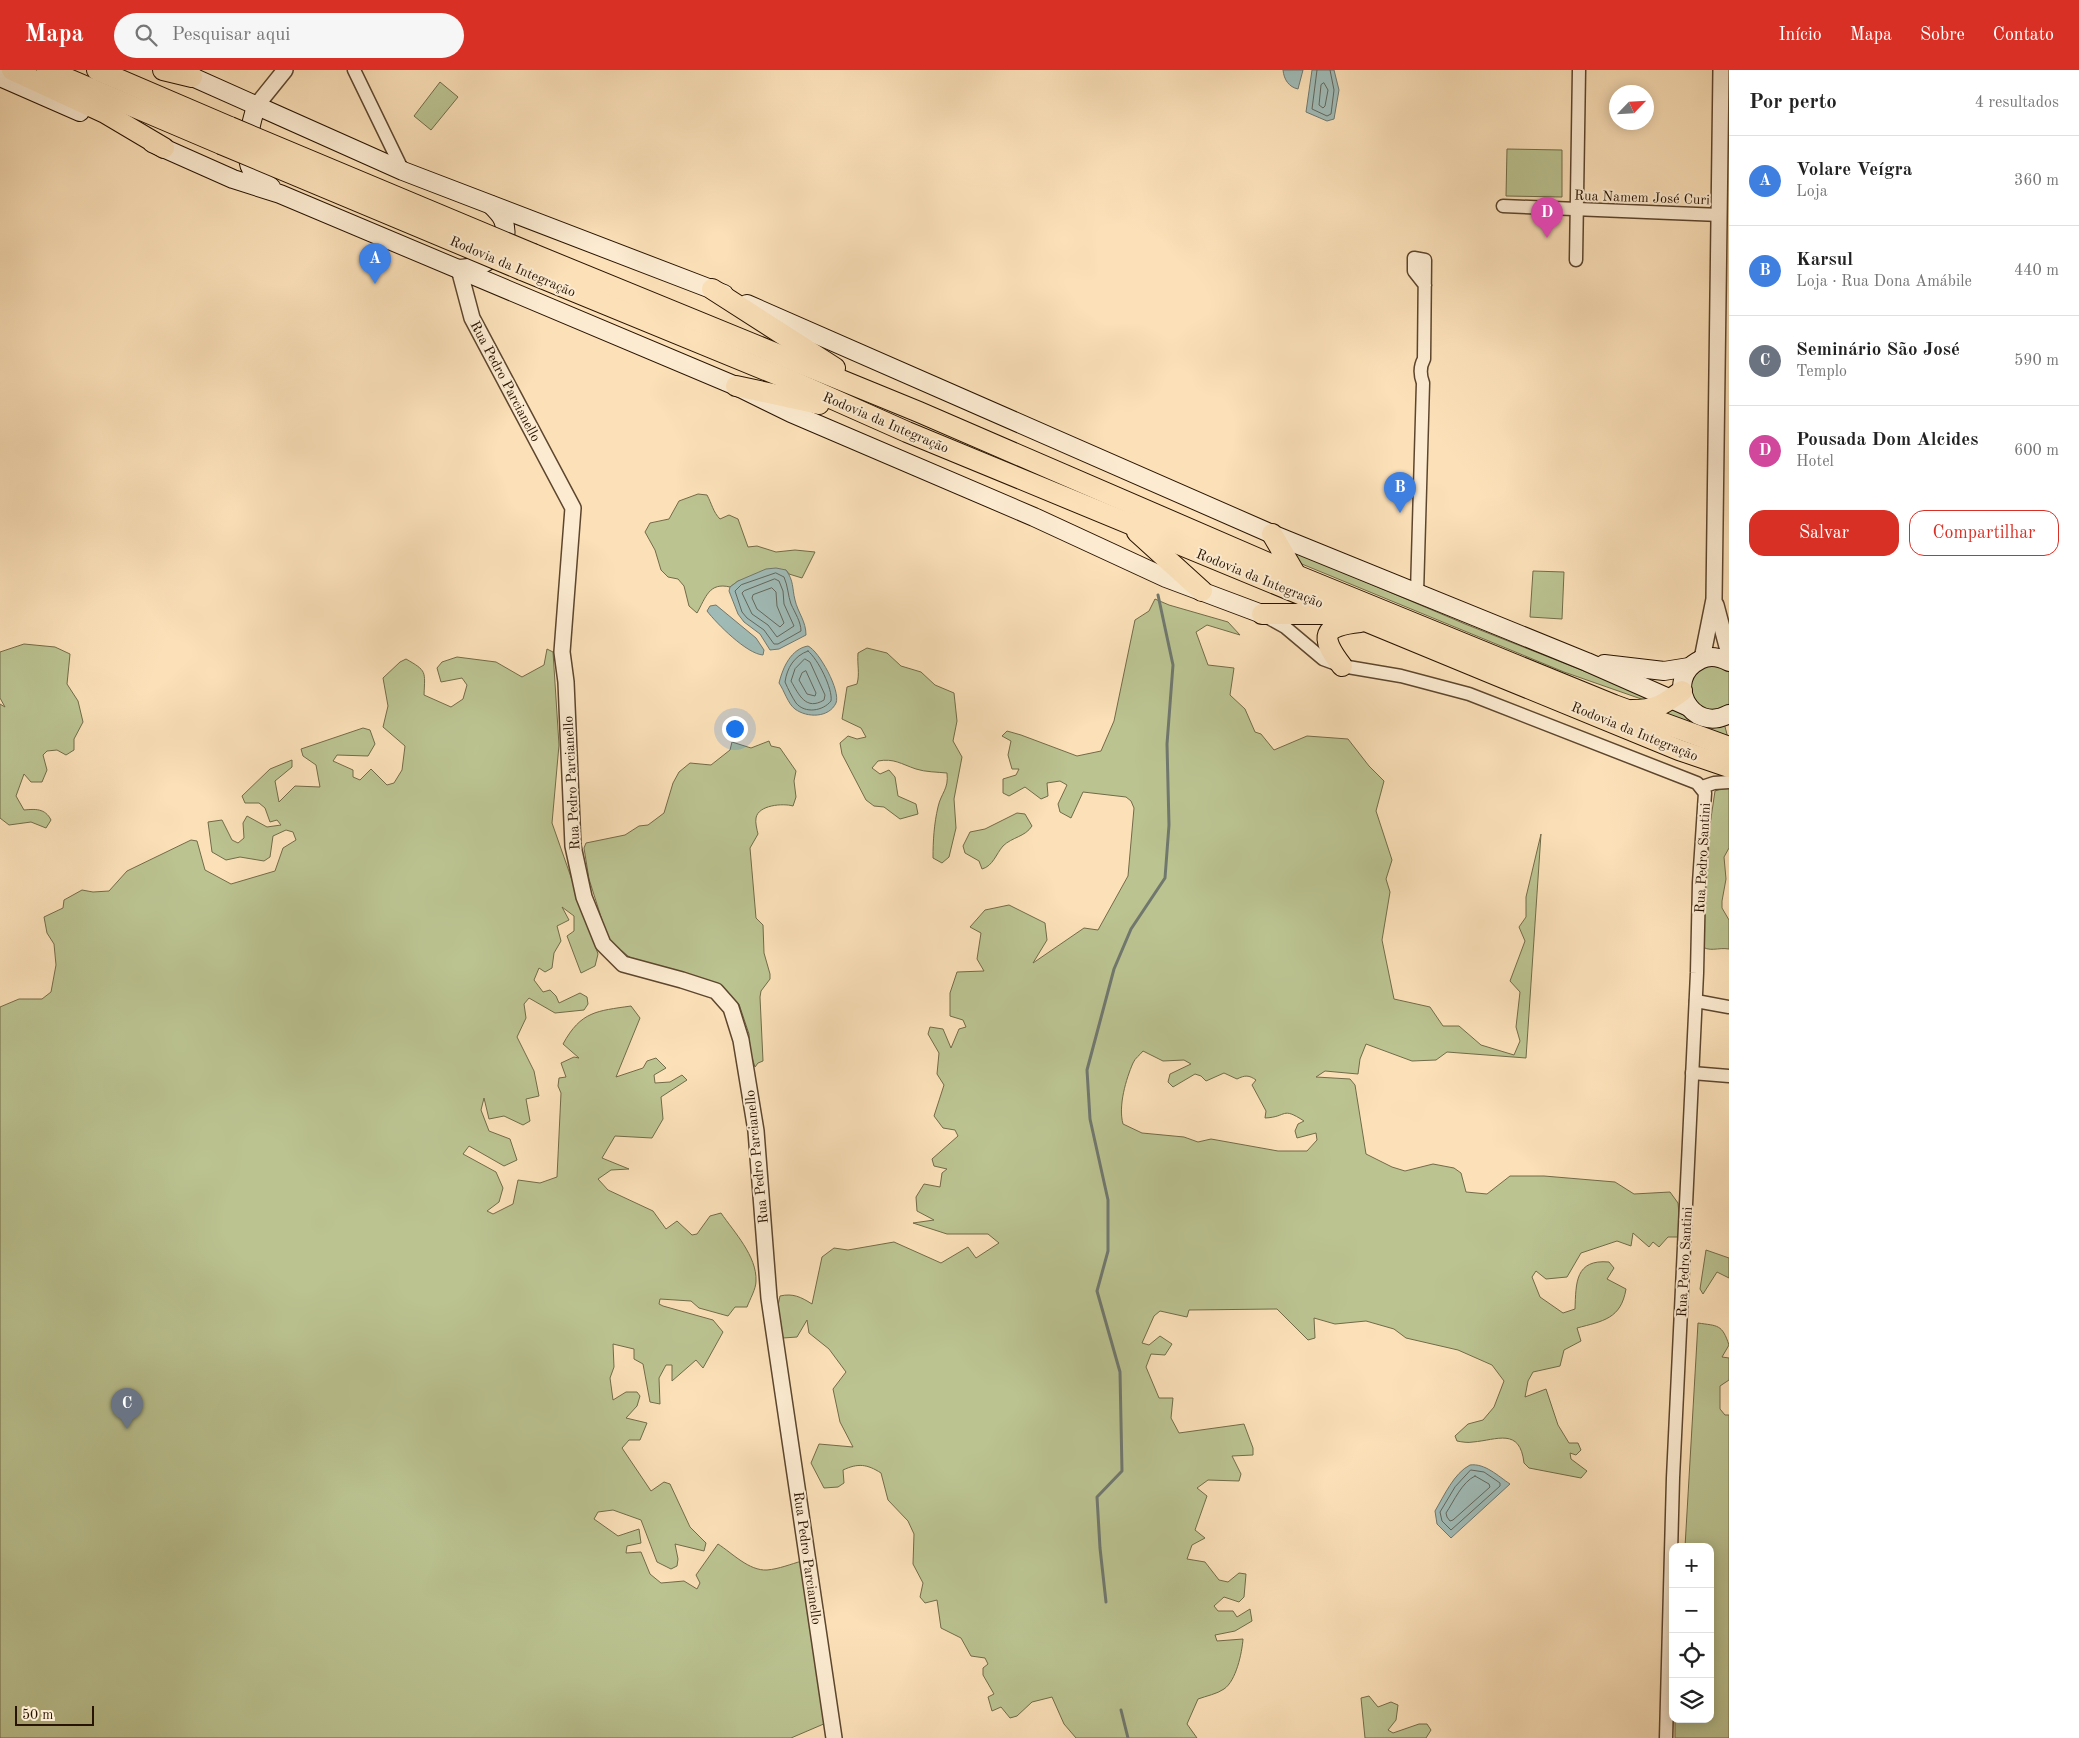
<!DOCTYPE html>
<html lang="pt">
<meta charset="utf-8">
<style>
:root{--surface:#fff;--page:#f6f6f6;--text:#222;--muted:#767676;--line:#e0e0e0;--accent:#d93025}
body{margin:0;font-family:"Old Standard TT",serif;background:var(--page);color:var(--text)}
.controls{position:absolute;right:15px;bottom:15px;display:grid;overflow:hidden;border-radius:10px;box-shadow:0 2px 12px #0003}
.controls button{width:45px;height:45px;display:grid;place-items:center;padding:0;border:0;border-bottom:1px solid var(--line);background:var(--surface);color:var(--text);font:25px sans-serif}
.compass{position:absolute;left:1609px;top:15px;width:45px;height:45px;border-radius:50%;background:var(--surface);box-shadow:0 2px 12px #0003;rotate:65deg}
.scale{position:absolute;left:15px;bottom:12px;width:79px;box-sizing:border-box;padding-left:5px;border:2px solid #281300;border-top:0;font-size:14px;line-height:18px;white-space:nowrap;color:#281300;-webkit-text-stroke:4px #fcebd1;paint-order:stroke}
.you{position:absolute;left:734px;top:658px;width:18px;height:18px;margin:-12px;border:4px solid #fff;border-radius:50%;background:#1a73e8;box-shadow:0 0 0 8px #1a73e833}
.badge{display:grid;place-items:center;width:32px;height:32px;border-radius:50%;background:var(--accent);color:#fff;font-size:16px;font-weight:700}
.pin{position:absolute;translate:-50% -41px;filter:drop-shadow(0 1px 2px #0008)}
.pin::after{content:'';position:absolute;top:26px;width:18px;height:15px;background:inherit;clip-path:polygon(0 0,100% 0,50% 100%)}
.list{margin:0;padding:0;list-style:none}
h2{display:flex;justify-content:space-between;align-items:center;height:65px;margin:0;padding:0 20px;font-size:21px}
h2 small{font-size:16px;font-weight:400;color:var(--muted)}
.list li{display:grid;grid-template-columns:32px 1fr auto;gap:15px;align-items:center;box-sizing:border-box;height:90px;padding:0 20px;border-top:1px solid var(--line)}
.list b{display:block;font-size:19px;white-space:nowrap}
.list p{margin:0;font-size:16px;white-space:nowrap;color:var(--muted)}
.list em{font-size:16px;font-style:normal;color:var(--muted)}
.actions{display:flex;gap:10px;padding:15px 20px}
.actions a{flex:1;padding:11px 0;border:1px solid var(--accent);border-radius:15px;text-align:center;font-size:18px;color:var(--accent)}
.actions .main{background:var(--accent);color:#fff}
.icon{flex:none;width:28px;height:28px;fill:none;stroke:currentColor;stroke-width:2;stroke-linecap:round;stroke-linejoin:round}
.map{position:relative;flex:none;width:1729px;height:1668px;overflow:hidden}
header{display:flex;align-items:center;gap:30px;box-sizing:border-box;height:70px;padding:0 25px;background:var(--accent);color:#fff}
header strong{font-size:24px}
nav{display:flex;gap:28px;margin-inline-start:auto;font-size:18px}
.search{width:350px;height:45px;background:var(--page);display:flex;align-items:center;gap:12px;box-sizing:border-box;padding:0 18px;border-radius:28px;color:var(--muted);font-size:19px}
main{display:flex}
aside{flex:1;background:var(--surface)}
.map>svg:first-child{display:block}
.green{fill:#bbc391;stroke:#726b48;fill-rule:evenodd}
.water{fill:#a0bbb7;stroke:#70786e}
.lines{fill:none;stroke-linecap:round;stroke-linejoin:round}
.shore{stroke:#64675c;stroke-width:1}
.stream{stroke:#70786e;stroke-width:3}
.minor-casing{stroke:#5d462e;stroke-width:15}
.tertiary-casing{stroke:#5d462e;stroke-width:18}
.secondary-casing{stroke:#281300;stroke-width:20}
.trunk-casing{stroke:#281300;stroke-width:22}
.minor{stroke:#fcebd1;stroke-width:12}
.tertiary{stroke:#fcebd1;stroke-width:15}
.secondary{stroke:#fcebd1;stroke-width:18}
.trunk{stroke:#fbe0b8;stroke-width:20}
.trunk-bridge-casing{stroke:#281300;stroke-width:22;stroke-linecap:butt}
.trunk-bridge{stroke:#fbe0b8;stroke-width:20}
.labels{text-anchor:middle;stroke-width:4;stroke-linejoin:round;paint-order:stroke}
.street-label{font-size:14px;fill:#281300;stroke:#fcebd1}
</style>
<header>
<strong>Mapa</strong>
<div class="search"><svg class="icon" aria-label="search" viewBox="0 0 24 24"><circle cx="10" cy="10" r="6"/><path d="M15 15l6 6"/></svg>Pesquisar aqui</div>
<nav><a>Início</a><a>Mapa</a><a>Sobre</a><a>Contato</a></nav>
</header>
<main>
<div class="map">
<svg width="1729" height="1668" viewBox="0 0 1729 1668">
<rect width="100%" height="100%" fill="#fbe0b8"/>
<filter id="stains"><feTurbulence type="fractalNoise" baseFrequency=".004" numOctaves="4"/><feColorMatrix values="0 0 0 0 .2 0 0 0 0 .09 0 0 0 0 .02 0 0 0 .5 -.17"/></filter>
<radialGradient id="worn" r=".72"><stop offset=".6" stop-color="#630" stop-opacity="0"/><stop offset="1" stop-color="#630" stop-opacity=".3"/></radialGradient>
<g class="green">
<path d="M440,12L458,27L431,60L414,46Z"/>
<path d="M1507,79L1562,80V127L1506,126Z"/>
<path d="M698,424L707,425C712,434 713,442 720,449L729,445L738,449L748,477L757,476L776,482L795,480L815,482L802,508L789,504L786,500L738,511L730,517C709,512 706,527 697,543L689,536L684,516L678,509L668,507L661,500L655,480L645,462L650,453L669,449L679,431Z"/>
<path d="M1288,479L1465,554L1652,628L1647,631L1564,602L1297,492Z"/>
<path d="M1533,501L1564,502L1562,549L1530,547Z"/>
<path d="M1155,529L1169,535L1228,552L1240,565L1207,555L1196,562L1208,595L1234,598L1230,625L1245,639L1255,662L1261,664L1274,680L1307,666L1348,669L1369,696L1384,711L1376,741L1392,790L1386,809L1390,822L1382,870L1394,929L1430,937L1443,956H1459L1481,975L1514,985L1520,971L1516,957L1520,922L1510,911L1525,871L1519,857L1526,847V827L1541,764L1526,988L1447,982L1436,990L1412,991L1366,974L1360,989L1358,1004L1325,1001L1316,1007L1350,1009L1355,1015L1366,1084L1392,1097L1405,1101L1433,1094L1454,1098L1461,1103L1466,1122L1487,1124L1510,1106H1544L1615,1112L1634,1124L1670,1122L1678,1133L1681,1167H1668L1659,1177L1653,1172L1649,1177L1633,1163L1631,1176L1617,1171L1581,1183L1567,1207L1546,1209L1536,1201L1532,1207L1540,1227L1563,1243L1575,1239C1576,1213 1575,1189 1609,1192L1614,1198L1607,1209L1626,1219C1621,1249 1603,1251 1577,1258L1581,1271L1564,1280L1560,1296L1533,1302L1528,1311L1525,1327L1546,1319L1558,1355L1569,1373H1578L1581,1380L1576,1385L1570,1383L1571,1389L1587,1401L1581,1408L1529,1398L1524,1393C1520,1357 1497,1370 1473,1372C1468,1373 1462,1372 1457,1371L1455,1366L1468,1354L1483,1350L1494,1337L1504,1311L1492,1295L1458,1280L1406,1268L1394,1259L1366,1251L1335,1254L1314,1248L1315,1268L1308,1270L1277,1239L1189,1240L1187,1247L1160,1241L1154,1246L1142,1273L1149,1275L1160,1266L1172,1274L1165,1285L1151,1284L1146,1297L1159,1328H1173L1171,1348L1179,1363L1244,1354L1253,1378V1385L1232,1386L1241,1404L1239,1411L1208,1410L1197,1418L1207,1426L1195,1460L1205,1468L1192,1475L1187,1489L1205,1492L1219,1510L1228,1512L1239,1503L1246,1504L1244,1527L1239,1532L1224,1527L1214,1536L1218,1541H1233L1237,1547L1250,1539L1252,1551L1235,1561L1215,1565L1217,1571L1243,1569C1242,1583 1236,1611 1224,1619C1217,1624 1206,1626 1198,1629L1187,1654L1197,1668H1076L1064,1654L1052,1627L1032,1632L1017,1646L1010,1648L1001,1637L992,1641L988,1627L994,1624L983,1605V1598L988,1594L985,1588L971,1586L961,1568L941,1558L937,1530L925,1533L920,1527L923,1513L913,1494L914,1464L908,1451L888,1430L881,1403C867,1394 858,1393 843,1400L844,1413L838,1417L824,1418L811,1393L819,1374L853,1377L840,1352L833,1319L846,1302L829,1279L809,1263L807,1250L797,1267L783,1268L777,1240L780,1226C793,1223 801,1227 812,1234L822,1187L834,1178L848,1180L894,1172L941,1193L968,1177L976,1188L999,1173L988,1164H947L913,1153L934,1150L917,1141L916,1127L924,1114L940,1117L942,1103L947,1099L934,1096L932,1089L958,1066L955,1060L943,1058L934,1046L944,1015L937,1004L939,983L928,964L930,957L943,959L951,978L959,959L966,957L963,950L950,946V923L957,902L984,901L977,889L981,863L970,857L985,840L1009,835L1045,853L1047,870L1033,893L1084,858L1098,860L1128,806L1134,738L1131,731L1126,727L1083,722L1071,748L1060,742L1058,734L1067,715L1060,711L1047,713L1048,726L1041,729L1025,717L1009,726L1003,723V709L1016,705L1019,699H1012L1008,685L1011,671L1002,666L1007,661L1021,665L1077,686L1101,681L1114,651L1135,550L1149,541ZM1143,981L1163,991L1184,990L1191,994L1170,1004L1168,1012L1173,1017L1195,1004L1201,1006L1206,1011L1224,1003L1237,1009C1245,1005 1249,1005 1256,1010L1252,1015L1266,1041L1265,1048C1288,1047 1281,1036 1304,1051L1298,1054L1295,1061L1297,1068L1316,1063L1317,1070L1307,1081H1278L1211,1069L1198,1072L1184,1067L1142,1063L1123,1054C1118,1036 1126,1009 1133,993C1135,988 1140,985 1143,981Z"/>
<path d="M24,574L55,577L70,584L67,614L78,631L83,652L74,669V680L66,685L57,680L47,681L43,685L47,700L42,712H31L24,704L16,726L24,740C35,739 45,738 51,750L46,758L31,752L9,755L0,748V634L5,637L0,628V582Z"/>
<path d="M867,578L887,583L901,596L921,602L935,615L954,623L957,651L953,671L962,687L954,729L956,758L949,787L942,793L933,788C933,771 934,754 938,737C941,723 949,719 947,703C937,702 925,702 916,699C901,694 894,688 878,691L872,698L880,704L889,700L895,707L898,726L916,734L918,744L900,749L884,737L874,736L866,730L842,684L840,673L848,666L857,669L866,667L861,658L842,649L847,617L857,614C860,603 857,595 858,583Z"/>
<path d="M547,579L553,582L559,675L552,753L598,884L595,896L581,903L567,866L574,861V846L562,837L569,850L557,856L561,871L554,883L552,898L545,902L539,898L534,910L543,922L550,920L556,926L559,933L580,923L587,927L588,934L584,940L555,943L529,928L524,934L526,948L517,967L534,1001L539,1026L526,1029L530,1051L523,1055L504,1046L489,1049L484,1028L481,1040L489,1061L510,1069L517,1090L504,1096L469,1076L463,1084L496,1102L503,1118L499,1132L487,1141L493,1144L513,1134L518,1110L540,1113L557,1107L561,1023L558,1016L559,1008L566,1007L561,993L574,987L579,988L563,974C581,941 597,941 631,936L640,948L616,1007L643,998L647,991L656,988L666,998L654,1005L655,1013L670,1012L682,1005L687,1010L661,1027L663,1049L652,1068L615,1066L602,1088L629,1099L611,1100L598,1109L608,1120L653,1141L666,1159L677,1151L692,1165L697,1164L710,1146L721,1143C734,1162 757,1186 756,1211C756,1219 750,1229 747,1237H735L728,1246L699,1238L691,1231L660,1229L659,1234L663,1236L713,1250L723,1262L703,1298L696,1290L672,1311V1295H666L659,1308L660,1334L650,1332L643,1294L634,1289V1279L613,1274L614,1297L610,1308L613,1330L626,1322H637L640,1326L637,1336L626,1348L647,1353L640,1370H629L622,1378L651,1421L664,1412L670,1414L690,1457L706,1473L704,1481L675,1474L678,1489L677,1496L671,1499L657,1492L641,1450L613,1440L598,1442L594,1449L618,1466L639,1459L641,1473L627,1476L626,1483L641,1482L650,1504L661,1513L684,1511L697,1519L700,1513L696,1505L718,1474C732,1483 749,1501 767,1500C779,1499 791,1494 802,1491L826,1653L791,1668H0V937L19,929H42L51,922L56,895L54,874L47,863L44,847L63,838L64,830L82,820L93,822L109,821L127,801L191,770L197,771L205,800L231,814L275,801L283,778L296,770L293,762L286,760L273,766L270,787L264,791L240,787L226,790L212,782L208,752L222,750L232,770L238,773L244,768L243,753L247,746L267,757L281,755L277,750L270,752L265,738L259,733H245L242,726L270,699L292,690V697L275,711L279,732L295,716L320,717L316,695L303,686L301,679L363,658L370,660L375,674L368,686L337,685L333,691L353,700V707L360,710L371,699L387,715L394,713L402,700L405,676L383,657L388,636L383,608L400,592L406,589C427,601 425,601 424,625L451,637L463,629L467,615L462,608L441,612L437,598L442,592L457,587L496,592L522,607L544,595Z"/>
<path d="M1712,594L1729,601V634C1699,657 1670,607 1712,594Z"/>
<path d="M1665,636L1696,651L1724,653L1728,668L1660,641Z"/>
<path d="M769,671L771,676L780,678L796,701L794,711L796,727L793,736C783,733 758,735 756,748C755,752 757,760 758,764L750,778L756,848L763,855L764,883L770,904V909L761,921L760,927L763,991L758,993L755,997L749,978V964L739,934L718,917L643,895L628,886L608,869L589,809L584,778L586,773L625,765L639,756L648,755L664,743L673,713L679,702L690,693L711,695L730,680L732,672L751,678Z"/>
<path d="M1727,717L1729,718V778L1724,787L1726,809L1722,831V838L1729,850V879C1718,877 1709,883 1700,875L1705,824L1706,782L1715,721Z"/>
<path d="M1017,743L1025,744L1032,756C1025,767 1012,767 1003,776C996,784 993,796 982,799L979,791L965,783L963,776L970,762L985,759Z"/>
<path d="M1706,1180L1729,1188V1208L1717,1202L1703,1224L1700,1219Z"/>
<path d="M1698,1253C1718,1256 1722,1254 1729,1275L1722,1287L1729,1288V1310L1720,1316V1339L1725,1345H1729V1668H1675V1649H1710V1477H1685Z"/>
<path d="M1369,1626L1378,1637L1391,1632L1398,1635L1396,1650L1388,1660L1393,1663L1419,1654H1427L1431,1660L1426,1668H1365L1361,1628Z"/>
</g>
<g class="water">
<path d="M1283,0H1303L1298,19C1289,17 1284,10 1283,0Z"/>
<path d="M1312,0H1334L1339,20L1334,49L1327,51L1306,42Z"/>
<path d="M776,498L786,500C794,511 792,518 795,530C798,543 806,551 806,565L779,579L770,580L760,564L744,552L738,544L729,521L730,517L738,511L766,499Z"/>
<path d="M716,535L756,568L764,580L763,585C747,584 717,554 707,541L710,536Z"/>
<path d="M808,576C819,581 841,621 836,633C829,648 807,648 795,639C788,634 784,620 779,613C783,597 791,579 808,576Z"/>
<path d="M1470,1395C1485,1393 1498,1406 1510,1414L1451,1468L1437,1454L1435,1441C1444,1426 1454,1403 1470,1395Z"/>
</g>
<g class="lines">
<g class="shore">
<path d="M1317,0L1312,39L1327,46L1331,44L1334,20L1330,0"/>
<path d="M1324,13L1328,20L1325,36L1323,38L1319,35L1321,15Z"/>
<path d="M776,503L784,507C788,516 788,526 791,534C795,543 801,552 801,561L778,574H774L764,560L747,548L742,542L735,521L741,515Z"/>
<path d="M775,509L779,511L783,521L784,534L794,556L777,567L768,555L752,544L742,523L744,521Z"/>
<path d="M772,518L776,522L777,536L784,553L780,557L757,539L752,528L753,525Z"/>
<path d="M808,581C818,589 833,619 831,631C823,641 805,644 796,633C792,627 788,619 785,612C787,598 794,586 808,581Z"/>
<path d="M805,589L810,592L825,625L824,630C806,641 799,625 791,611L795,599Z"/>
<path d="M806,601L816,623L815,626L807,624L799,610L802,603Z"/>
<path d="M1471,1400L1484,1402L1500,1413V1416L1451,1460L1442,1451L1440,1442L1455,1417Z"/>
<path d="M1475,1406L1489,1414L1490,1417L1453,1450L1450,1451L1447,1447L1446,1443C1454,1431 1462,1412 1475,1406Z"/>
</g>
<g class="stream">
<path d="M1106,1532L1100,1478L1097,1427L1122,1401L1120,1302L1097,1221L1108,1181V1130L1090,1049L1087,1000L1114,899L1131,859L1165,808L1169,755L1167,674L1173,595L1158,525"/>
<path d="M1121,1640L1128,1668"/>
</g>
<defs>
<g id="minor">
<path d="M354,0L403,101"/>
<path d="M1503,136L1720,145"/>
<path d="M1576,190L1579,0"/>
<path d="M1417,523L1423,313C1420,305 1420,296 1424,289L1425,190L1414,188V201L1425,215"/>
<path d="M1267,547L1285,557L1323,589L1342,596L1401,606L1469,624L1697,713L1705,723L1699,813L1697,903L1673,1408L1666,1668"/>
<path d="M1702,717L1714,713L1729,712"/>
<path d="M1696,931L1729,937"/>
<path d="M1692,1003L1729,1006"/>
</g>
<g id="tertiary">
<path d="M256,36L285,0"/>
<path d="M459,199L472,248L573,438L562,582L566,612L573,776L584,827L603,874L623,894L682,910L716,921L731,938L741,970L756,1061L769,1228L834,1668"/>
<path d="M1716,535L1729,584"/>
<path d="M1702,589L1714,529L1721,0"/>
</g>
<g id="secondary">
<path d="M179,1L403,101L724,224"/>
<path d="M0,7L80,42"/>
<path d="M256,36C251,54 240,89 255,105C259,110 266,113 271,117"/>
<path d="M152,73L233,109L280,124L736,316L791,343L1034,447L1166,508L1262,544"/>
<path d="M459,199C466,198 475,198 482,194C498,187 511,169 503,150C501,145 495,139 491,135"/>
<path d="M747,234L1272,464L1587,592L1689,637"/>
<path d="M1729,592C1720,587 1709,585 1700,590C1662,609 1691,665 1729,644"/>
<path d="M1604,594L1664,601L1689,597"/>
</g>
<g id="trunk">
<path d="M12,0L105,43L164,78"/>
<path d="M47,0L221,74"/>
<path d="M97,0L230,57"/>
<path d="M163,0L192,7"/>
<path d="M533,184L919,342L1296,505L1614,635L1729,677"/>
<path d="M522,200L790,310L907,362L1496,605L1679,680L1729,697"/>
<path d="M712,219L835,298"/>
<path d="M736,316L819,334"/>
<path d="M1137,462L1202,521"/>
<path d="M1272,464L1296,505"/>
<path d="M1262,544H1340"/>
<path d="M1342,596C1319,566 1322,556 1360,552"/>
<path d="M1632,640C1657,640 1662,635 1682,621"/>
</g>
</defs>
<use href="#minor" class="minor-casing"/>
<use href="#tertiary" class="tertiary-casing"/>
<use href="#secondary" class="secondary-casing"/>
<use href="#trunk" class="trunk-casing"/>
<use href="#minor" class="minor"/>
<use href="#tertiary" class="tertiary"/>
<use href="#secondary" class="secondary"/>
<use href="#trunk" class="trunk"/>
<defs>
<g id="trunk-bridge">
<path d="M230,57L533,184"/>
<path d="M221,74L522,200"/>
</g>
</defs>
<use href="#trunk-bridge" class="trunk-bridge-casing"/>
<use href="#trunk-bridge" class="trunk-bridge"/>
</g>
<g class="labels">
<g class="street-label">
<text transform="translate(1642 127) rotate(2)" y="5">Rua Namem José Curi</text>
<text transform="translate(513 196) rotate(23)" y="5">Rodovia da Integração</text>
<text transform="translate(506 311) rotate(62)" y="5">Rua Pedro Parcianello</text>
<text transform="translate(886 352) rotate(23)" y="5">Rodovia da Integração</text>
<text transform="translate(1260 508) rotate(22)" y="5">Rodovia da Integração</text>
<text transform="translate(1635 661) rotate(22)" y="5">Rodovia da Integração</text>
<text transform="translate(571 713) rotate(-93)" y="5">Rua Pedro Parcianello</text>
<text transform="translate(1702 788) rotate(-87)" y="5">Rua Pedro Santini</text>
<text transform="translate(756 1087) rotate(-96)" y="5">Rua Pedro Parcianello</text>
<text transform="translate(1684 1192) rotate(-87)" y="5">Rua Pedro Santini</text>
<text transform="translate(808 1488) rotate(82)" y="5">Rua Pedro Parcianello</text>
</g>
</g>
<rect width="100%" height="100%" filter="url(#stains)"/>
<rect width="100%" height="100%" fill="url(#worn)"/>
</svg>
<div class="controls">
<button>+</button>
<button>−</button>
<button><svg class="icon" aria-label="locate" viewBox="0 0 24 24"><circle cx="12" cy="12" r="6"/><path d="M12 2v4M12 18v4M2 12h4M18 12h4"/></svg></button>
<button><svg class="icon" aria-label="layers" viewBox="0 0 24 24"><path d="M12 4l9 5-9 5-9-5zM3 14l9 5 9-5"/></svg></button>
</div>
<svg class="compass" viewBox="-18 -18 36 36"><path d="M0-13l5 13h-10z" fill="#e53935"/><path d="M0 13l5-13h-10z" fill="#767676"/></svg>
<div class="scale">50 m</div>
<div class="you"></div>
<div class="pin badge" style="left:375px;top:214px;background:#3f7fe0">A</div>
<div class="pin badge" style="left:1400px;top:443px;background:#3f7fe0">B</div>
<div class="pin badge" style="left:127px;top:1359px;background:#6b7280">C</div>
<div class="pin badge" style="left:1547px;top:168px;background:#d1479c">D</div>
</div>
<aside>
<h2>Por perto<small>4 resultados</small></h2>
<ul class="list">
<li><span class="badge" style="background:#3f7fe0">A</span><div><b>Volare Veígra</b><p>Loja</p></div><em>360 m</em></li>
<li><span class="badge" style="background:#3f7fe0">B</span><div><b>Karsul</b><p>Loja · Rua Dona Amábile</p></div><em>440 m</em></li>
<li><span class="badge" style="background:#6b7280">C</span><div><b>Seminário São José</b><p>Templo</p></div><em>590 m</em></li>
<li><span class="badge" style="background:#d1479c">D</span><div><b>Pousada Dom Alcides</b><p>Hotel</p></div><em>600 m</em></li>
</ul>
<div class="actions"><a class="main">Salvar</a><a>Compartilhar</a></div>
</aside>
</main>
